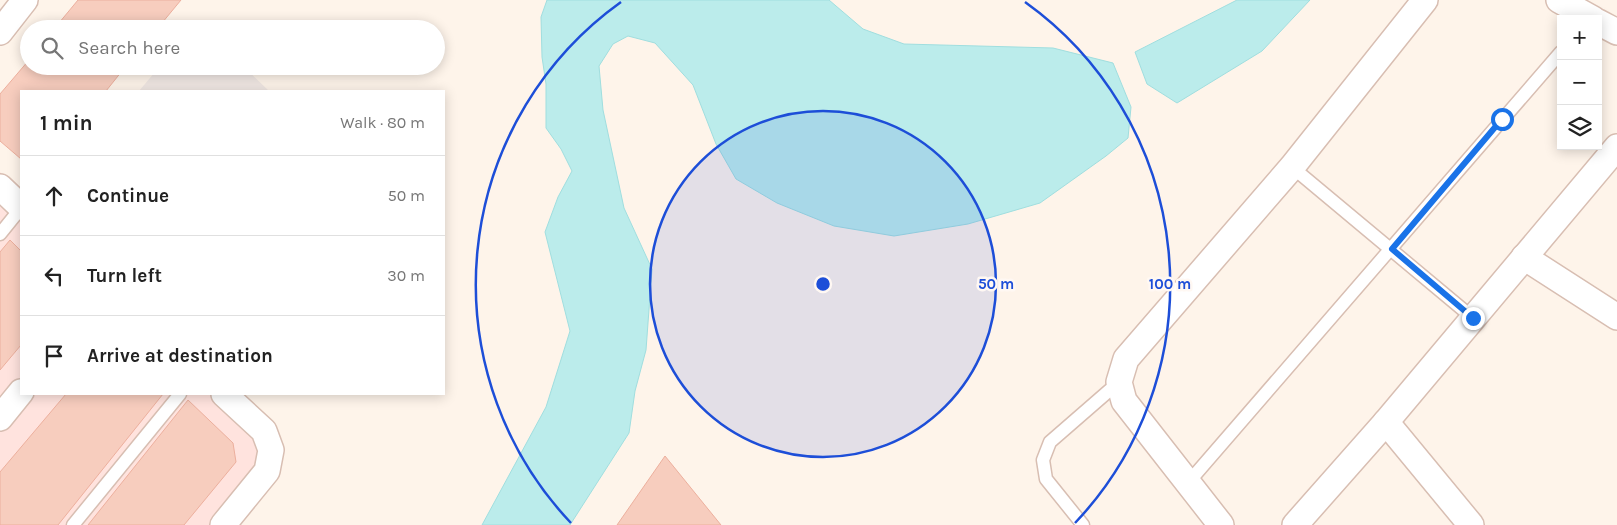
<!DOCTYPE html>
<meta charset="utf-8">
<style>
:root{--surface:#fff;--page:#f6f6f6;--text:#222;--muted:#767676;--line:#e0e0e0}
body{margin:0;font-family:Karla,sans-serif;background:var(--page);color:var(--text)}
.controls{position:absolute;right:15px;top:15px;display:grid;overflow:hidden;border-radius:0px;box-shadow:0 2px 12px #0003}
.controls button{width:45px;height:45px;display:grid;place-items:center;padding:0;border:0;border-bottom:1px solid var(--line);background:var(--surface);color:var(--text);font:25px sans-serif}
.stop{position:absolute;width:15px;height:15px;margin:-11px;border:4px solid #1a73e8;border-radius:50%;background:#fff}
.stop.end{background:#1a73e8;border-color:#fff;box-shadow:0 1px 5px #0008}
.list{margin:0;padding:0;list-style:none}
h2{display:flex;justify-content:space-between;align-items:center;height:65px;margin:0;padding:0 20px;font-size:21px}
h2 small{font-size:16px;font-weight:400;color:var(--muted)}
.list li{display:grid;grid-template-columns:32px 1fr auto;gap:15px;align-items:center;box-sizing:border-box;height:80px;padding:0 20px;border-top:1px solid var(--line)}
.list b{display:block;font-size:19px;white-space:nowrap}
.list em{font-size:16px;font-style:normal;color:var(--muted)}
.icon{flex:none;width:28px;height:28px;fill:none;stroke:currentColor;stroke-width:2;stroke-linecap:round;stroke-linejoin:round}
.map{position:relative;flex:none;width:1617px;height:525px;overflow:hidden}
.search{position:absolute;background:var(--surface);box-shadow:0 2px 12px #0003;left:20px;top:20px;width:425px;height:55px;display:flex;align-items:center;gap:12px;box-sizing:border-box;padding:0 18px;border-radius:28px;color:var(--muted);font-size:19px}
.panel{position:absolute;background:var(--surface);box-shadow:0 2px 12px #0003;left:20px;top:90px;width:425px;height:305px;border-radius:0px}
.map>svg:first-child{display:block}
.commercial{fill:#ffe3de}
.industrial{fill:#f0e7e3}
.water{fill:#bbeceb;stroke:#a0dedf}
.building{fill:#f7cdbe;stroke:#ecaf9d}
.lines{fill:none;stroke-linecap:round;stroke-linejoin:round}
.service-casing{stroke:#d8beb2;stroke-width:15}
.minor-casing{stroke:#d8beb2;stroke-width:28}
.service{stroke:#fff;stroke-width:12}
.minor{stroke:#fff;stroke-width:25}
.route{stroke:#1a73e8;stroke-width:6}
.ring{fill:none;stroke:#1d4ed8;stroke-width:2.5}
.centre{fill:#1d4ed8;stroke:#fff8f3;stroke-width:2.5}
.ring-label{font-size:15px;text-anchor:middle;font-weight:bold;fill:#1d4ed8;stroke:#fff8f3;stroke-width:5;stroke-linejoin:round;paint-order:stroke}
</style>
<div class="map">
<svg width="1617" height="525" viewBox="0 0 1617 525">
<rect width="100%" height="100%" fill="#fef4ea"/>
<path class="commercial" d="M0,172L21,192V394H237L275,429L237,525H0Z"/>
<path class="industrial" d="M160,66H243L269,91H139Z"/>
<g class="water">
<path d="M547,0H829L863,29L904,44L1053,48L1113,63L1131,107L1128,138L1106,156L1040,203L968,224L894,236L834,226L777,203L736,179L716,144L693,85L655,43L628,36L613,44L599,66L603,110L624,208L652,269L646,350L635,391L629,433L570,525H482L546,407L570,331L545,232L558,197L572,171L561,149L546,128V84L542,57L541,17Z"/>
<path d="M1237,0H1310L1262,51L1177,103L1147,84L1135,52Z"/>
</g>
<g class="building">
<path d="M78,0H181L157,29H54Z"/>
<path d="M29,60V66H126L106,91H21V159L0,141V94Z"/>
<path d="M10,240L21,251V345L0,370V252Z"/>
<path d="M66,394H163L58,525H0V472Z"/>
<path d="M188,400L233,443L236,462L184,525H88Z"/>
<path d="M665,456L721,525H617Z"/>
</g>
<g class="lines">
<defs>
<g id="service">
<path d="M1292,167L1473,318"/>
<path d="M0,234L21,208"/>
<path d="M1187,484L1561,52"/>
<path d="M73,525L180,394"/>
<path d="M1083,525L1046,479L1043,460L1050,442L1119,382"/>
</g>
<g id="minor">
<path d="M1559,0L1593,19"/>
<path d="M1598,22L1617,32"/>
<path d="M0,32L25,0"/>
<path d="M0,187L21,207"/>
<path d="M1524,257L1617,317"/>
<path d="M0,418L21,392"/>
<path d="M1386,422L1471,525"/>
<path d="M223,525L267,471L271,450L264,431L224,394"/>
<path d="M1221,525L1124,401L1119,382L1126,359L1292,167L1425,0"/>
<path d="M1295,525L1386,422L1617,147"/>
</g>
</defs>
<use href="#service" class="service-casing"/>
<use href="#minor" class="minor-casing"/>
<use href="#service" class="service"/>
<use href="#minor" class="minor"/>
</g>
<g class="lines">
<path class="route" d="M1473,318L1392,249L1502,119"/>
</g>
<circle cx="823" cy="284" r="173" fill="#1d4ed8" fill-opacity=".12"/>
<g class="ring">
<circle cx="823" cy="284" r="173"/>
<path d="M571 523A347 347 0 0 1 621 2M1025 2A347 347 0 0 1 1075 523"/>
</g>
<circle cx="823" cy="284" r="8" class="centre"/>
<g class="ring-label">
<text x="996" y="289">50 m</text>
<text x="1170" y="289">100 m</text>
</g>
</svg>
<div class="controls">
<button>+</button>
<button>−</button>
<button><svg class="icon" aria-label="layers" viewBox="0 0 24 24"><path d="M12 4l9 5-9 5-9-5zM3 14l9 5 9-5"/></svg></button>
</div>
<div class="stop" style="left:1502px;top:119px"></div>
<div class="stop end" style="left:1473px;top:318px"></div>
<div class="search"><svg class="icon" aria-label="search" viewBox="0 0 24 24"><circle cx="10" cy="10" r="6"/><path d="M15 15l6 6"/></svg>Search here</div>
<section class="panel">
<h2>1 min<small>Walk · 80 m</small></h2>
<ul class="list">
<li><svg class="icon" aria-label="ahead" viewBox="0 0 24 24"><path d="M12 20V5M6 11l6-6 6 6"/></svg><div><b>Continue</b></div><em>50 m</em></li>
<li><svg class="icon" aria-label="left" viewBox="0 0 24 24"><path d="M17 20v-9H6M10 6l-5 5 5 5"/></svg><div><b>Turn left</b></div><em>30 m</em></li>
<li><svg class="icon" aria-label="arrive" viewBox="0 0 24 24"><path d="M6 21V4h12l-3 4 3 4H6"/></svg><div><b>Arrive at destination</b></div></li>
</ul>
</section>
</div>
